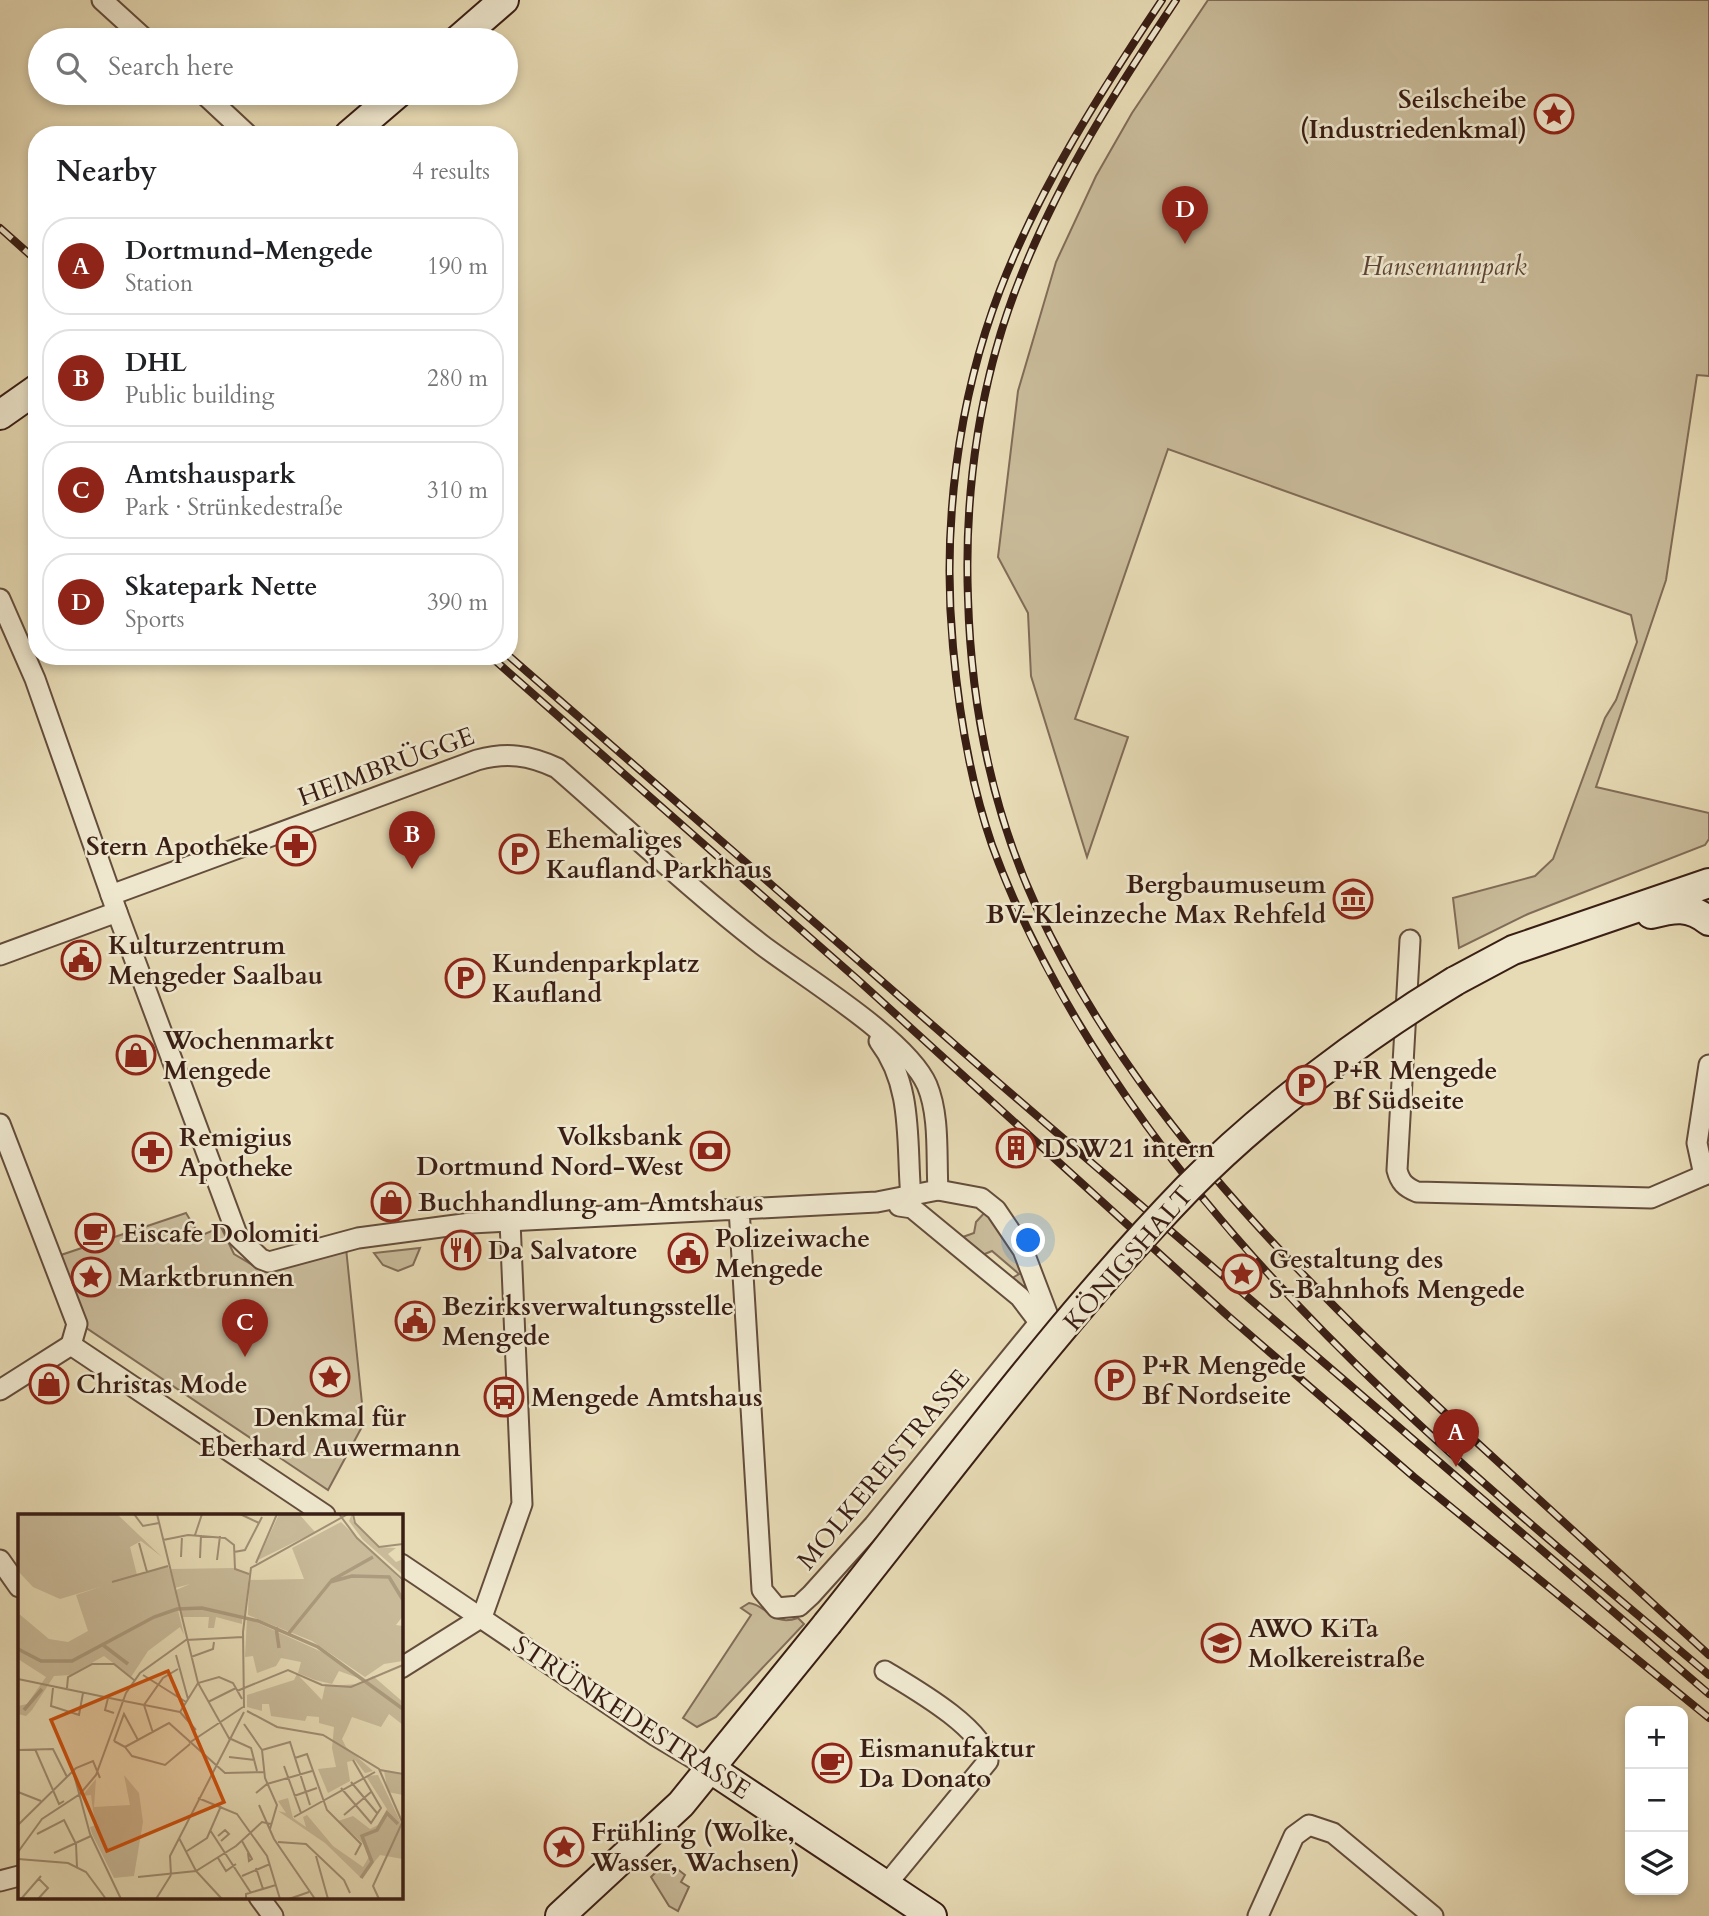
<!DOCTYPE html>
<meta charset="utf-8">
<style>
:root{--surface:#fff;--page:#f2f2f2;--text:#202124;--muted:#757577;--line:#e0e0e0;--accent:#8f2418}
body{margin:0;font-family:Cardo,serif;background:var(--page);color:var(--text)}
.controls{position:absolute;right:21px;bottom:21px;display:grid;overflow:hidden;border-radius:14px;box-shadow:0 4px 10px #0003}
.controls button{width:63px;height:63px;display:grid;place-items:center;padding:0;border:0;border-bottom:2px solid var(--line);background:var(--surface);color:var(--text);font:35px sans-serif}
.you{position:absolute;left:1029px;top:1241px;width:24px;height:24px;margin:-18px;border:5px solid #fff;border-radius:50%;background:#1a73e8;box-shadow:0 0 0 10px #1a73e833}
.badge{display:grid;place-items:center;width:46px;height:46px;border-radius:50%;background:var(--accent);color:#fff;font-size:23px;font-weight:700}
.pin{position:absolute;translate:-50% -58px;filter:drop-shadow(0 2px 4px #0008)}
.pin::after{content:'';position:absolute;top:37px;width:24px;height:21px;background:inherit;clip-path:polygon(0 0,100% 0,50% 100%)}
.list{margin:0;padding:0;list-style:none}
h2{display:flex;justify-content:space-between;align-items:center;height:91px;margin:0;padding:0 28px;font-size:30px}
h2 small{font-size:23px;font-weight:400;color:var(--muted)}
.list li{display:grid;grid-template-columns:46px 1fr auto;gap:21px;align-items:center;box-sizing:border-box;height:98px;margin:0 14px 14px;padding:0 14px;border:2px solid var(--line);border-radius:28px}
.list b{display:block;font-size:26px;white-space:nowrap}
.list p{margin:0;font-size:23px;white-space:nowrap;color:var(--muted)}
.list em{font-size:23px;font-style:normal;color:var(--muted)}
.icon{flex:none;width:38px;height:38px;fill:none;stroke:currentColor;stroke-width:2;stroke-linecap:round;stroke-linejoin:round}
.map{position:relative;flex:none;width:1709px;height:1916px;overflow:hidden}
.search{position:absolute;background:var(--surface);box-shadow:0 4px 10px #0003;left:28px;top:28px;width:490px;height:77px;display:flex;align-items:center;gap:18px;box-sizing:border-box;padding:0 24px;border-radius:38px;color:var(--muted);font-size:26px}
.panel{position:absolute;background:var(--surface);box-shadow:0 4px 10px #0003;left:28px;top:126px;width:490px;height:539px;border-radius:28px}
.map>svg:first-child{display:block}
.green{fill:#c9bb9a;stroke:#816c57;stroke-width:2}
.lines{fill:none;stroke-linecap:round;stroke-linejoin:round}
.street-casing{stroke:#644d3c;stroke-width:23}
.secondary-casing{stroke:#391e14;stroke-width:32}
.street{stroke:#efe8cf;stroke-width:19}
.secondary{stroke:#efe8cf;stroke-width:28}
.rail-casing{stroke:#391e14;stroke-width:8}
.rail{stroke:#efe8cf;stroke-width:5;stroke-dasharray:16;stroke-linecap:butt}
.secondary-bridge-casing{stroke:#391e14;stroke-width:32;stroke-linecap:butt}
.secondary-bridge{stroke:#efe8cf;stroke-width:28}
.labels{text-anchor:middle;stroke-width:5;stroke-linejoin:round;paint-order:stroke}
.poi-label{font-size:26px;font-weight:bold;fill:#391e14;stroke:#efe8cf;text-anchor:start}
.park-label{font-size:26px;font-style:italic;fill:#5d4536;stroke:#efe8cf}
.street-label{font-size:26px;fill:#391e14;stroke:#efe8cf}
.inset-river{fill:none;stroke:#ac9b7e;stroke-width:3.5}
.inset-road{fill:none;stroke:#a18f75;stroke-width:2}
.view{fill:#ce500d;fill-opacity:0.15;stroke:#ce500d;stroke-width:3.5}
.inset-edge{fill:none;stroke:#391e14;stroke-width:3.5}
</style>
<div class="map">
<svg width="1709" height="1916" viewBox="0 0 1709 1916">
<rect width="100%" height="100%" fill="#e7dbb5"/>
<filter id="stains"><feTurbulence type="fractalNoise" baseFrequency=".00286" numOctaves="4"/><feColorMatrix values="0 0 0 0 .2 0 0 0 0 .09 0 0 0 0 .02 0 0 0 .5 -.17"/></filter>
<radialGradient id="worn" r=".72"><stop offset=".6" stop-color="#630" stop-opacity="0"/><stop offset="1" stop-color="#630" stop-opacity=".3"/></radialGradient>
<g class="green">
<path d="M1208,0H1709V376L1697,375L1666,580L1596,787L1709,813V839L1705,845L1528,914L1459,948L1453,898L1535,876L1553,859L1605,718L1616,700L1637,642L1631,615L1168,449L1075,719L1128,737L1087,857L1031,676L1028,613L998,557L1018,391L1056,262L1096,176L1132,113Z"/>
<path d="M986,1211L1008,1235L1028,1283L1022,1288L1009,1280L1019,1274L992,1251L980,1256L960,1238L974,1233L976,1222Z"/>
<path d="M186,1213L200,1236L221,1227L234,1254L261,1270L346,1248L364,1423L328,1490L85,1327L61,1255Z"/>
<path d="M420,1248L413,1265L398,1271L383,1265L374,1253Z"/>
<path d="M749,1603C768,1605 771,1627 798,1618L804,1624L716,1717L697,1727L683,1718L751,1615L741,1608Z"/>
<path d="M667,1861L685,1875L681,1882L689,1887L678,1911L669,1906L651,1877Z"/>
</g>
<g class="lines">
<defs>
<g id="street">
<path d="M102,0L146,40"/>
<path d="M203,93L248,135"/>
<path d="M0,599L35,679L117,912L238,1237L261,1259L269,1262L358,1238L471,1223L877,1202L938,1190L981,1198L996,1210L1023,1250L1047,1313L874,1525L811,1595L799,1606L777,1608L762,1590L739,1208"/>
<path d="M111,895L477,760C507,752 529,755 557,768C625,827 691,890 762,945C804,977 907,1039 927,1085C940,1116 936,1157 938,1190"/>
<path d="M1410,940L1397,1170C1400,1182 1405,1187 1417,1192L1651,1198L1709,1173"/>
<path d="M0,955L117,912"/>
<path d="M879,1041C916,1089 905,1151 912,1208"/>
<path d="M0,1124L77,1324L71,1345"/>
<path d="M1704,1175L1697,1143L1709,1065"/>
<path d="M899,1206L912,1208L1020,1297L1039,1322"/>
<path d="M71,1345L325,1515"/>
<path d="M0,1390L71,1345"/>
<path d="M0,1560L19,1587"/>
<path d="M401,1564L656,1736L711,1769"/>
<path d="M401,1668L482,1617L522,1504L510,1221"/>
<path d="M885,1671C913,1688 984,1728 988,1761L886,1885"/>
<path d="M0,1881L19,1876"/>
<path d="M259,1897L273,1916"/>
<path d="M1258,1916L1294,1836L1309,1825L1333,1833L1433,1916"/>
</g>
<g id="secondary">
<path d="M458,40L504,0"/>
<path d="M349,135L398,93"/>
<path d="M0,415L37,389"/>
<path d="M1651,914C1674,908 1689,905 1709,921"/>
<path d="M1455,981L1513,950L1709,883"/>
<path d="M711,1769L932,1916"/>
<path d="M560,1916L681,1804L827,1624"/>
</g>
</defs>
<use href="#street" class="street-casing"/>
<use href="#secondary" class="secondary-casing"/>
<use href="#street" class="street"/>
<use href="#secondary" class="secondary"/>
<defs>
<g id="rail">
<path d="M1162,0C1100,93 1040,186 1000,290C957,402 942,528 953,647C959,714 970,781 992,845C1029,947 1084,1039 1147,1126C1303,1340 1508,1505 1709,1675"/>
<path d="M1176,0C1117,89 1060,177 1021,276C980,377 964,490 968,598C971,703 992,810 1036,906C1131,1111 1297,1275 1460,1427C1543,1503 1626,1579 1709,1655"/>
<path d="M0,228L37,261"/>
<path d="M490,656L858,980L1228,1316L1414,1477L1709,1718"/>
<path d="M509,656L1000,1084L1709,1694"/>
</g>
</defs>
<use href="#rail" class="rail-casing"/>
<use href="#rail" class="rail"/>
<defs>
<path id="secondary-bridge" d="M827,1624C945,1477 1057,1323 1188,1188C1263,1112 1364,1036 1455,981"/>
</defs>
<use href="#secondary-bridge" class="secondary-bridge-casing"/>
<use href="#secondary-bridge" class="secondary-bridge"/>
</g>
<defs>
<symbol id="sight-ring" viewBox="-11 -11 22 22"><circle r="9.5" fill="#efe8cf" stroke="#8f2418" stroke-width="1.5"/><path d="M0-6L1.8-2.2L6-1.7L2.9 1.2L3.7 5.4L0 3.3L-3.7 5.4L-2.9 1.2L-6-1.7L-1.8-2.2Z" fill="#8f2418"/></symbol>
<symbol id="pharmacy-ring" viewBox="-11 -11 22 22"><circle r="9.5" fill="#efe8cf" stroke="#8f2418" stroke-width="1.5"/><path d="M-2-6h4v4h4v4h-4v4h-4v-4h-4v-4h4Z" fill="#8f2418"/></symbol>
<symbol id="parking-ring" viewBox="-11 -11 22 22"><circle r="9.5" fill="#efe8cf" stroke="#8f2418" stroke-width="1.5"/><path d="M-3.5-5.5H1a3.5 3.5 0 0 1 0 7H-1V5.5H-3.5ZM-1-3.4V-.6H.8a1.4 1.4 0 0 0 0-2.8Z" fill="#8f2418"/></symbol>
<symbol id="museum-ring" viewBox="-11 -11 22 22"><circle r="9.5" fill="#efe8cf" stroke="#8f2418" stroke-width="1.5"/><path d="M0-6L6-3V-2H-6V-3ZM-5-1h2V3h-2ZM-1-1h2V3h-2ZM3-1h2V3H3ZM-6 4H6V6H-6Z" fill="#8f2418"/></symbol>
<symbol id="civic-ring" viewBox="-11 -11 22 22"><circle r="9.5" fill="#efe8cf" stroke="#8f2418" stroke-width="1.5"/><path d="M-.6-6.5H3V-4.5H.6V-3L4-1V1h2V6H-6V1h2V-1L-.6-3ZM-1.2 2.5V6h2.4V2.5Z" fill="#8f2418"/></symbol>
<symbol id="shop-ring" viewBox="-11 -11 22 22"><circle r="9.5" fill="#efe8cf" stroke="#8f2418" stroke-width="1.5"/><path d="M-5-2.5h2.3a2.7 3.5 0 0 1 5.4 0H5L5.5 6h-11ZM-1.5-2.5h3a1.5 2.3 0 0 0-3 0Z" fill="#8f2418"/></symbol>
<symbol id="building-ring" viewBox="-11 -11 22 22"><circle r="9.5" fill="#efe8cf" stroke="#8f2418" stroke-width="1.5"/><path d="M-4-6H4V6H1V3H-1V6H-4ZM-2.5-4.3h1.7v1.8h-1.7ZM.8-4.3h1.7v1.8H.8ZM-2.5-1h1.7V.8h-1.7ZM.8-1h1.7V.8H.8Z" fill="#8f2418"/></symbol>
<symbol id="bank-ring" viewBox="-11 -11 22 22"><circle r="9.5" fill="#efe8cf" stroke="#8f2418" stroke-width="1.5"/><path d="M-6-4H6V4H-6ZM0-2.3a2.3 2.3 0 1 0 0 4.6a2.3 2.3 0 1 0 0-4.6Z" fill="#8f2418"/></symbol>
<symbol id="cafe-ring" viewBox="-11 -11 22 22"><circle r="9.5" fill="#efe8cf" stroke="#8f2418" stroke-width="1.5"/><path d="M-5.5-4.5H6V0H3Q3 3.5 0 3.5H-2.5Q-5.5 3.5-5.5 0ZM3-3.2v2h1.7v-2ZM-6 4.5H4V6H-6Z" fill="#8f2418"/></symbol>
<symbol id="restaurant-ring" viewBox="-11 -11 22 22"><circle r="9.5" fill="#efe8cf" stroke="#8f2418" stroke-width="1.5"/><path d="M-5-6h1v4h1v-4h1v4h1v-4h1v5L-1.5 .5V6h-2V.5L-5-1ZM5-6V6H3V1.5H1.5Q1.5-4 5-6Z" fill="#8f2418"/></symbol>
<symbol id="bus-ring" viewBox="-11 -11 22 22"><circle r="9.5" fill="#efe8cf" stroke="#8f2418" stroke-width="1.5"/><path d="M-5-6H5V4H4V6H2V4H-2V6H-4V4H-5ZM-3.5-4V0h7V-4ZM-3.5 1.2v1.5H-2V1.2ZM2 1.2v1.5H3.5V1.2Z" fill="#8f2418"/></symbol>
<symbol id="school-ring" viewBox="-11 -11 22 22"><circle r="9.5" fill="#efe8cf" stroke="#8f2418" stroke-width="1.5"/><path d="M0-5L7-2L0 1L-7-2ZM-4 1L0 2.5L4 1V4Q0 6-4 4Z" fill="#8f2418"/></symbol>
</defs>
<g fill-rule="evenodd">
<use href="#sight-ring" x="1532" y="92" width="44" height="44"/>
<use href="#pharmacy-ring" x="274" y="824" width="44" height="44"/>
<use href="#parking-ring" x="497" y="832" width="44" height="44"/>
<use href="#museum-ring" x="1331" y="877" width="44" height="44"/>
<use href="#civic-ring" x="59" y="938" width="44" height="44"/>
<use href="#parking-ring" x="443" y="956" width="44" height="44"/>
<use href="#shop-ring" x="114" y="1033" width="44" height="44"/>
<use href="#parking-ring" x="1284" y="1063" width="44" height="44"/>
<use href="#building-ring" x="994" y="1126" width="44" height="44"/>
<use href="#bank-ring" x="688" y="1129" width="44" height="44"/>
<use href="#pharmacy-ring" x="130" y="1130" width="44" height="44"/>
<use href="#shop-ring" x="369" y="1180" width="44" height="44"/>
<use href="#cafe-ring" x="73" y="1211" width="44" height="44"/>
<use href="#restaurant-ring" x="439" y="1228" width="44" height="44"/>
<use href="#civic-ring" x="666" y="1231" width="44" height="44"/>
<use href="#sight-ring" x="1220" y="1252" width="44" height="44"/>
<use href="#sight-ring" x="69" y="1255" width="44" height="44"/>
<use href="#civic-ring" x="393" y="1299" width="44" height="44"/>
<use href="#sight-ring" x="308" y="1355" width="44" height="44"/>
<use href="#parking-ring" x="1093" y="1358" width="44" height="44"/>
<use href="#shop-ring" x="27" y="1362" width="44" height="44"/>
<use href="#bus-ring" x="482" y="1375" width="44" height="44"/>
<use href="#school-ring" x="1199" y="1621" width="44" height="44"/>
<use href="#cafe-ring" x="810" y="1741" width="44" height="44"/>
<use href="#sight-ring" x="542" y="1825" width="44" height="44"/>
</g>
<g class="labels">
<g class="poi-label">
<text x="1527" y="108" text-anchor="end">Seilscheibe<tspan x="1527" dy="30">(Industriedenkmal)</tspan></text>
<text x="546" y="848">Ehemaliges<tspan x="546" dy="30">Kaufland Parkhaus</tspan></text>
<text x="269" y="855" text-anchor="end">Stern Apotheke</text>
<text x="1326" y="893" text-anchor="end">Bergbaumuseum<tspan x="1326" dy="30">BV-Kleinzeche Max Rehfeld</tspan></text>
<text x="108" y="954">Kulturzentrum<tspan x="108" dy="30">Mengeder Saalbau</tspan></text>
<text x="492" y="972">Kundenparkplatz<tspan x="492" dy="30">Kaufland</tspan></text>
<text x="163" y="1049">Wochenmarkt<tspan x="163" dy="30">Mengede</tspan></text>
<text x="1333" y="1079">P+R Mengede<tspan x="1333" dy="30">Bf Südseite</tspan></text>
<text x="683" y="1145" text-anchor="end">Volksbank<tspan x="683" dy="30">Dortmund Nord-West</tspan></text>
<text x="179" y="1146">Remigius<tspan x="179" dy="30">Apotheke</tspan></text>
<text x="1043" y="1157">DSW21 intern</text>
<text x="418" y="1211">Buchhandlung am Amtshaus</text>
<text x="122" y="1242">Eiscafe Dolomiti</text>
<text x="715" y="1247">Polizeiwache<tspan x="715" dy="30">Mengede</tspan></text>
<text x="488" y="1259">Da Salvatore</text>
<text x="1269" y="1268">Gestaltung des<tspan x="1269" dy="30">S-Bahnhofs Mengede</tspan></text>
<text x="118" y="1286">Marktbrunnen</text>
<text x="442" y="1315">Bezirksverwaltungsstelle<tspan x="442" dy="30">Mengede</tspan></text>
<text x="1142" y="1374">P+R Mengede<tspan x="1142" dy="30">Bf Nordseite</tspan></text>
<text x="76" y="1393">Christas Mode</text>
<text x="531" y="1406">Mengede Amtshaus</text>
<text x="330" y="1426" text-anchor="middle">Denkmal für<tspan x="330" dy="30">Eberhard Auwermann</tspan></text>
<text x="1248" y="1637">AWO KiTa<tspan x="1248" dy="30">Molkereistraße</tspan></text>
<text x="859" y="1757">Eismanufaktur<tspan x="859" dy="30">Da Donato</tspan></text>
<text x="591" y="1841">Frühling (Wolke,<tspan x="591" dy="30">Wasser, Wachsen)</tspan></text>
</g>
<g class="park-label">
<text x="1444" y="275">Hansemannpark</text>
</g>
<g class="street-label">
<text transform="translate(386 766) rotate(-20)" y="9">HEIMBRÜGGE</text>
<text transform="translate(1128 1258) rotate(-49)" y="9">KÖNIGSHALT</text>
<text transform="translate(883 1469) rotate(-50)" y="9">MOLKEREISTRASSE</text>
<text transform="translate(632 1717) rotate(33)" y="9">STRÜNKEDESTRASSE</text>
</g>
</g>
<g transform="translate(18 1514)">
<rect width="385" height="385" fill="#e7dbb5"/>
<path d="M0,0H99L144,43L123,27L112,33L119,61L150,52L158,76L172,70L157,74L153,55L216,54L231,60L227,103L178,93L155,96H160L166,121L162,113L130,137L113,163L86,142L52,161L36,162L14,196L8,202L0,200V192L9,190L28,163L0,145V99L31,125L50,128L70,117L58,81L85,72L42,85L15,73L0,57ZM261,0H281L297,18L240,46ZM334,0L335,7L360,33L378,34L370,40L378,48L385,45V61L345,26L331,7ZM323,8L385,68V102L378,111L385,112V147L366,150L347,163L294,127L230,101L231,66L286,65L274,34ZM184,95L224,104V110L198,103L196,114H190L191,103H164L162,96ZM229,104L304,138L343,165L321,157L314,170L297,166L280,159L283,148L263,144L258,152L239,159L235,142L227,143ZM279,160L304,186L307,172L342,170L355,162L385,188V211L371,200L363,213L334,203L328,217L324,225L328,233L355,257L347,259L337,246L329,248L332,267L310,279L300,255L318,253L314,234L316,213L301,209V203L289,202L287,207L253,202L251,190H244V197L229,193V181L276,166ZM366,257L385,261V281L370,278ZM106,261L121,279L125,308L116,362L96,364L74,320L72,313L78,311L75,296L73,281L64,282L78,265L76,293L112,291ZM360,261L385,313V345L362,341L343,364L307,329L260,297L268,299L260,287L270,284L275,304L288,313L285,303L289,301L315,332L345,353L352,341L348,332L320,307L335,302L352,315L360,311L369,295L348,262Z" fill="#c9bb9a"/>
<path class="inset-river" d="M312,68L334,62L371,63L385,86M258,113L261,134M271,119L314,66L355,43M85,131L110,150M0,135L23,147H54L136,103L159,95L184,94L240,107L300,133L385,195M6,196L24,175M343,364L354,348L344,322L359,316L369,299L380,310"/>
<path class="inset-road" d="M116,0L125,12L141,9M139,0L180,169L212,226M222,0L241,9M321,0L339,24L385,66M335,0L337,9L361,33L385,30M177,21L184,0M145,26L170,21L207,24L216,31L217,55L231,60M121,29L129,58M216,38L227,36L244,3M163,43L164,22M182,44L183,21M199,46L202,22M238,49L259,0M94,68L150,52M158,141L170,185M173,143L195,135L196,128M125,161L168,188M0,165L106,187M35,174L33,192L61,201L65,179M49,174L50,163L74,150H96L116,166M219,177L270,156L304,171L333,173L385,151M90,184L87,196L96,199M106,187L162,198M190,188L218,174M226,194L225,118L233,54L330,0M229,197L259,213L305,221L361,255L385,310M162,198L180,169L201,163L215,169L224,185M162,198L178,216M226,210L244,236L247,264L259,291L252,315M135,219L126,191L145,164L160,155M213,225L233,234L239,257M96,227L107,233L151,209L207,259L246,258M96,227L106,200L120,226M171,229L225,193M107,233L114,242L147,251L172,230M17,235L41,290L46,287M0,236L35,235L49,263M244,236L272,228L292,291M211,243L237,246M277,244L289,240L309,296L343,330L337,341M266,252L283,299M362,256L385,260M55,257L72,320L103,385M333,268L359,299M323,274L353,309L363,294L335,246M0,278L23,287M238,279L249,270L294,257M276,282L299,274M180,284L219,300L249,342L262,385M241,291L256,325L297,385M326,301L353,278M276,303L357,258M0,311L58,254L75,247L82,264M192,316L233,379M19,320L46,306L58,330M200,322L207,316L211,320L203,327M161,324L178,357L204,385M224,327L234,345L231,347L230,339M260,328L288,330L326,366L332,379M58,330L59,353M169,337L189,324L203,292M0,338L24,305L62,280L78,261L108,179L122,159L168,126L225,123M36,339L73,322M298,342L310,385M200,344L208,357L218,350M0,345L50,349L68,358L88,385M238,354L245,375M153,361L152,342L226,198M224,362L252,350M120,363L178,357L218,332L244,308L253,310M3,385L23,362M20,385L30,374L21,365M138,385L153,361M228,385V380L258,371M271,385L291,378M316,385H346M361,385L355,372L384,309"/>
<path class="view" d="M150,157L206,288L89,337L33,206Z"/>
<rect width="385" height="385" class="inset-edge"/>
</g>
<rect width="100%" height="100%" filter="url(#stains)"/>
<rect width="100%" height="100%" fill="url(#worn)"/>
</svg>
<div class="controls">
<button>+</button>
<button>−</button>
<button><svg class="icon" aria-label="layers" viewBox="0 0 24 24"><path d="M12 4l9 5-9 5-9-5zM3 14l9 5 9-5"/></svg></button>
</div>
<div class="you"></div>
<div class="pin badge" style="left:1456px;top:1467px">A</div>
<div class="pin badge" style="left:412px;top:869px">B</div>
<div class="pin badge" style="left:245px;top:1357px">C</div>
<div class="pin badge" style="left:1185px;top:244px">D</div>
<div class="search"><svg class="icon" aria-label="search" viewBox="0 0 24 24"><circle cx="10" cy="10" r="6"/><path d="M15 15l6 6"/></svg>Search here</div>
<section class="panel">
<h2>Nearby<small>4 results</small></h2>
<ul class="list">
<li><span class="badge">A</span><div><b>Dortmund-Mengede</b><p>Station</p></div><em>190 m</em></li>
<li><span class="badge">B</span><div><b>DHL</b><p>Public building</p></div><em>280 m</em></li>
<li><span class="badge">C</span><div><b>Amtshauspark</b><p>Park · Strünkedestraße</p></div><em>310 m</em></li>
<li><span class="badge">D</span><div><b>Skatepark Nette</b><p>Sports</p></div><em>390 m</em></li>
</ul>
</section>
</div>
